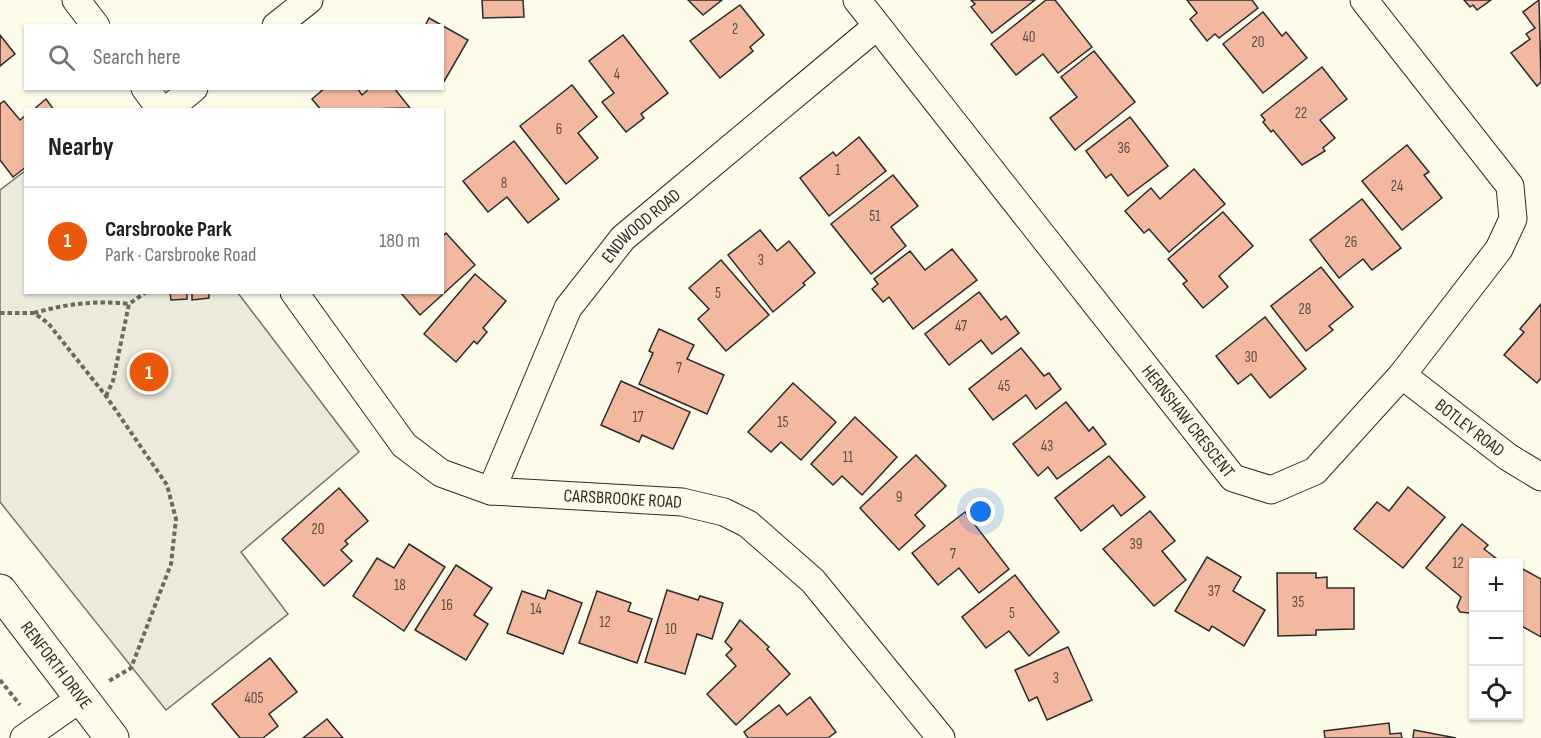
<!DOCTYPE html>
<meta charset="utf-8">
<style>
:root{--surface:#fff;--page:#f6f6f6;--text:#202124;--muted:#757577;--line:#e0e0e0;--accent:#ea580c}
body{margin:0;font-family:"Sofia Sans Condensed",sans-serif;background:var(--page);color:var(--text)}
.controls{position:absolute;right:18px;bottom:18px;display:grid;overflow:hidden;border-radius:0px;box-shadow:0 2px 4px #0004}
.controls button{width:54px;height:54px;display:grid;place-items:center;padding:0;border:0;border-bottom:2px solid var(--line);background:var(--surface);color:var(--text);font:30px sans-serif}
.you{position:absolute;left:981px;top:512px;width:21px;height:21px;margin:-15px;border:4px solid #fff;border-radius:50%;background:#1a73e8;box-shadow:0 0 0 9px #1a73e833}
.badge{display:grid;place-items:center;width:39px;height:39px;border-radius:50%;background:var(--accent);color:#fff;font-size:20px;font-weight:700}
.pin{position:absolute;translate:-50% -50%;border:3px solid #fff;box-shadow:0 2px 6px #0006}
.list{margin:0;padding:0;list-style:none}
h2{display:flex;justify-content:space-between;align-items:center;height:78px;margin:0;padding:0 24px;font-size:26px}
h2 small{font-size:20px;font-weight:400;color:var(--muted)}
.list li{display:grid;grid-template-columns:39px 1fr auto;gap:18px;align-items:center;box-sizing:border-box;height:108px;padding:0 24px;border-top:2px solid var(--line)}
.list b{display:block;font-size:22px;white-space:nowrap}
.list p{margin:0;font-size:20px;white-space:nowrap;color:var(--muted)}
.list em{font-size:20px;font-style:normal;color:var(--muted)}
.icon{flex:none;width:33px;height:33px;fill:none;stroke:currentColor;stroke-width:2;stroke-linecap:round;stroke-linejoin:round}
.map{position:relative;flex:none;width:1541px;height:738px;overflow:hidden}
.search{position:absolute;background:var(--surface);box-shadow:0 2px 4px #0004;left:24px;top:24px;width:420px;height:66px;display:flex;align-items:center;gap:15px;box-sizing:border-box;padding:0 21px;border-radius:0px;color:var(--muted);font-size:22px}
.panel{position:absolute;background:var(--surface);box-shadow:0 2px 4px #0004;left:24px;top:108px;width:420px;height:186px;border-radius:0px}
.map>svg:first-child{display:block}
.green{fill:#ecebdb;stroke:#74746e;stroke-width:1.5}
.building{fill:#f2b8a0;stroke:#2b2b2b;stroke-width:1.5}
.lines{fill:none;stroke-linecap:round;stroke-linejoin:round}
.minor-casing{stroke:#2b2b2b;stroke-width:29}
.tertiary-casing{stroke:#2b2b2b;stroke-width:35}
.path{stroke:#6a6964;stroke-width:4;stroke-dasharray:4.5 3;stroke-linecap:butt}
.minor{stroke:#fdfbea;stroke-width:27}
.tertiary{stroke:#fdfbea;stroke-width:33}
.labels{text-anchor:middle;stroke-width:4.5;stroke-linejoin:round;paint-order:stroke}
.number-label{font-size:15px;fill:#5d4e48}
.street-label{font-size:18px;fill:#2b2b2b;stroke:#fdfbea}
</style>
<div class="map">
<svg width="1541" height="738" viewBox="0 0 1541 738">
<rect width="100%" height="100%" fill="#fdfbea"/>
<path class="green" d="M25,171L26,292L238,293L359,452L241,552L288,614L166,710L0,502V190Z"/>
<g class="building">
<path d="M482,0H523L524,17L483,18Z"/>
<path d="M688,0H722L703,15Z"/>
<path d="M971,0H1035L992,33L971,7L975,4Z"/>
<path d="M1046,0H1055L1092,47L1058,73L1043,54L1016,75L991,44Z"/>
<path d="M1187,0H1252L1258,8L1219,38L1215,34L1207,41L1190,19L1197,13Z"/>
<path d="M1464,0H1491L1477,10L1473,5L1470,7Z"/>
<path d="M1539,0L1541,82L1537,86L1511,53L1530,39L1526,34L1535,28L1523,12Z"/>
<path d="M740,5L764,35L750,47L753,51L720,78L690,41Z"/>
<path d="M1263,12L1282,36L1286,32L1307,58L1263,93L1223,44Z"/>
<path d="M429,18L468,40L442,85V26H425Z"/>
<path d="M0,35L15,54L0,66Z"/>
<path d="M623,35L668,93L641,114L644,118L626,132L602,102L614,93L589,61Z"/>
<path d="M1094,51L1135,102L1075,150L1050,118L1077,97L1061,77Z"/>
<path d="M1322,67L1347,99L1320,120L1335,138L1323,148L1325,151L1302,165L1273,130L1271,132L1263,122L1265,120L1261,115Z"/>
<path d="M572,85L597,117L578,133L598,158L566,184L520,126Z"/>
<path d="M325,88H357L362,95L370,88H394L410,108L321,110L312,99Z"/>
<path d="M46,99L54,110H33Z"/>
<path d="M4,101L20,120L26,115V167L13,177L0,160V104Z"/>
<path d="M1130,117L1168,166L1128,196L1111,174L1106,178L1086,151Z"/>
<path d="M859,137L886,171L829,216L800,178L833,152L836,156Z"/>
<path d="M514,141L559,199L528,223L507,197L488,212L463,181Z"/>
<path d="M1407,145L1429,172L1424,175L1442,198L1402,230L1362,181Z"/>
<path d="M1194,169L1225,204L1169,252L1149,229L1144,233L1125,211L1151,188L1160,199Z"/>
<path d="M893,175L918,206L891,227L906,246L871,274L831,224Z"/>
<path d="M1362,199L1401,248L1372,270L1363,259L1339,278L1310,240Z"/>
<path d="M1223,212L1253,246L1219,276L1228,287L1203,308L1183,284L1187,281L1168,259Z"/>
<path d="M760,230L777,251L789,241L815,273L803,283L805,285L773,312L728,255Z"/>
<path d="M446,233L475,265L420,315L400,292H442V237Z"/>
<path d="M952,249L977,280L913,329L889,297L883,302L872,289L878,284L874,279L910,251L925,270Z"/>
<path d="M721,260L769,315L726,351L698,319L709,309L689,288Z"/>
<path d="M1321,267L1353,307L1329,326L1333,330L1306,351L1271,306Z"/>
<path d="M475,274L506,301L483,328L487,332L477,344L474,341L456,362L424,334Z"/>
<path d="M170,292H187V299L171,300Z"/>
<path d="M192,292H209V298L192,300Z"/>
<path d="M979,292L1001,320L1006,316L1019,333L992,354L981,340L949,365L925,334Z"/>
<path d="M1541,304V378L1537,383L1504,355L1524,332L1520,329Z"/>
<path d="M1265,317L1306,369L1270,398L1251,374L1238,384L1216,356Z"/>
<path d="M659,329L694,345L687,359L724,375L707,414L639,384L653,353L649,351Z"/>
<path d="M1021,348L1044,376L1049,373L1061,389L1036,409L1026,395L993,420L969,389Z"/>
<path d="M621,381L690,412L673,449L642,435L639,442L601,425Z"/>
<path d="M793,383L836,422L801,460L781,442L771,452L748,432Z"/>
<path d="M1066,402L1089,431L1093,427L1106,444L1057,479L1048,467L1038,476L1013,444Z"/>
<path d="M855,417L897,457L862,495L842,476L833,485L811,464Z"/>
<path d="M916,455L946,486L915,515L925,526L899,550L860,508Z"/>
<path d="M1109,456L1145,497L1121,516L1113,505L1081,531L1055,498Z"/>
<path d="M1408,487L1445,517L1403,568L1354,529L1377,502L1389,511Z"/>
<path d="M339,488L368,521L345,541L348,544L341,550L352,561L324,586L282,539Z"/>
<path d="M1150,511L1175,541L1162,551L1186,580L1154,606L1103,549Z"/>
<path d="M965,512L1009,569L979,593L959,568L938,585L912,553Z"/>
<path d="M1462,524L1488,545L1484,549L1501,562H1474V608L1469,613L1460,612L1457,607L1461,597L1426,568Z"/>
<path d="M409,544L445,567L404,631L353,596L377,558L394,568Z"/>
<path d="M1207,557L1241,577L1233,591L1265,610L1244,646L1212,626L1209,631L1175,611Z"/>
<path d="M456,565L492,588L474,615L488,624L466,660L415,630Z"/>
<path d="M1519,567L1541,579V637L1518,624Z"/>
<path d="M1277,573H1316V578L1327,577V588H1354V629L1316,630V635L1278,636Z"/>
<path d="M1015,575L1059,632L1029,656L1009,631L986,648L962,617Z"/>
<path d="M548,590L582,603L563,654L507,633L522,591L545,599Z"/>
<path d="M667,590L698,600L700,596L723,603L712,639L697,634L685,674L645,662Z"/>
<path d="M597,591L631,603L628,611L652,619L637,663L579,643Z"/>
<path d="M740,620L769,647L767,649L790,674L736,725L707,694L736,666L726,655L732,649L725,642Z"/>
<path d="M1068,647L1092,700L1047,720L1037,697L1029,701L1015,670Z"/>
<path d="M270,658L297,692L269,714L278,726L263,738H240L212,704Z"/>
<path d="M810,697L836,732L828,738H748L744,732L779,705L787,715Z"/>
<path d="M327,719L343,738H303Z"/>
<path d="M1389,723L1390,734L1401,733L1402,738H1325L1324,731Z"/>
<path d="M1414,730L1456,738H1413Z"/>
</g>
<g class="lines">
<defs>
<g id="minor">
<path d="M76,0L96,26"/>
<path id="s1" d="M857,0L1233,478L1271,490L1315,471L1402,375L1499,249L1513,219L1510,186L1364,0"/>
<path d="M276,26L309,0"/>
<path d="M145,88L161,110"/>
<path d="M167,110L194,88"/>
<path id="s2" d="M294,292L404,445L441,473L491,491L682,502L724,512L748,524L813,581L941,738"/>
<path id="s3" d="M1402,375L1508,457L1541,477"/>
<path id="s4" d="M491,491L568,308L623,238L877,26"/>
<path d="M24,738L81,698"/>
</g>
<g id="tertiary">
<path id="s5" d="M0,591L112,738"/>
</g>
</defs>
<use href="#minor" class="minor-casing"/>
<use href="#tertiary" class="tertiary-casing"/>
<g class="path">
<path d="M0,313H34L48,323L106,396L167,485L176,519L171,564L131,668L109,681"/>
<path d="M34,313C65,304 97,300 129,304"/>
<path d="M106,396L113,381L129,304L146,292"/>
<path d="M0,680L20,705"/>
</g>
<use href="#minor" class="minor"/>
<use href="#tertiary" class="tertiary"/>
</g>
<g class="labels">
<g class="number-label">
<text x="735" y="34">2</text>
<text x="1029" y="42">40</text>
<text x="1258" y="47">20</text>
<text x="617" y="79">4</text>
<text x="1301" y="118">22</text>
<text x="559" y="134">6</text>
<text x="1124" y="153">36</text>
<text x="838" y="175">1</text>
<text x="504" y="188">8</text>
<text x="1397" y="191">24</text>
<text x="875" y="221">51</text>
<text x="1351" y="247">26</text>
<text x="761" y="265">3</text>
<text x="718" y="298">5</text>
<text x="1305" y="314">28</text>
<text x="961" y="331">47</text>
<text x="1251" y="362">30</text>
<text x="679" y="373">7</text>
<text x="1004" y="391">45</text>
<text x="638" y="422">17</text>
<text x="783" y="427">15</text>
<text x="1047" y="451">43</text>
<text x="848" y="462">11</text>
<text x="899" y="502">9</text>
<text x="318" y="534">20</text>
<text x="1136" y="549">39</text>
<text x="953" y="559">7</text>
<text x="1458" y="568">12</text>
<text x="400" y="590">18</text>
<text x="1214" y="596">37</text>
<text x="1298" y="607">35</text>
<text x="447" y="610">16</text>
<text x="536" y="614">14</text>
<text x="1012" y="618">5</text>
<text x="605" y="627">12</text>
<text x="671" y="634">10</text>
<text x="1056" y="683">3</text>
<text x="254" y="703">405</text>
</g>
<g class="street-label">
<text dy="6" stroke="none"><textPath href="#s4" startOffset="309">ENDWOOD ROAD</textPath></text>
<text dy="6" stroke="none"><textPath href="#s1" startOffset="536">HERNSHAW CRESCENT</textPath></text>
<text dy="6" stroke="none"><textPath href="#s3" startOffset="86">BOTLEY ROAD</textPath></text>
<text dy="6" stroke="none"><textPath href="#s2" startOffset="420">CARSBROOKE ROAD</textPath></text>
<text dy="6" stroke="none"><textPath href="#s5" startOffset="93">RENFORTH DRIVE</textPath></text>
</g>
</g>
</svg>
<div class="controls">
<button>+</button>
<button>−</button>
<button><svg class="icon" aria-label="locate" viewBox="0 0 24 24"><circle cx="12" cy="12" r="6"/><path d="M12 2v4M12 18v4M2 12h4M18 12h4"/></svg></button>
</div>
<div class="you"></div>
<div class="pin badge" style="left:149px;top:372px">1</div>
<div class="search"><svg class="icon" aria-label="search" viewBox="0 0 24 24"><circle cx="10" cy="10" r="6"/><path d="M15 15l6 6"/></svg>Search here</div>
<section class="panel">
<h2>Nearby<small></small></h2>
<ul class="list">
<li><span class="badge">1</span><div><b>Carsbrooke Park</b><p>Park · Carsbrooke Road</p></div><em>180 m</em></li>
</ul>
</section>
</div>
